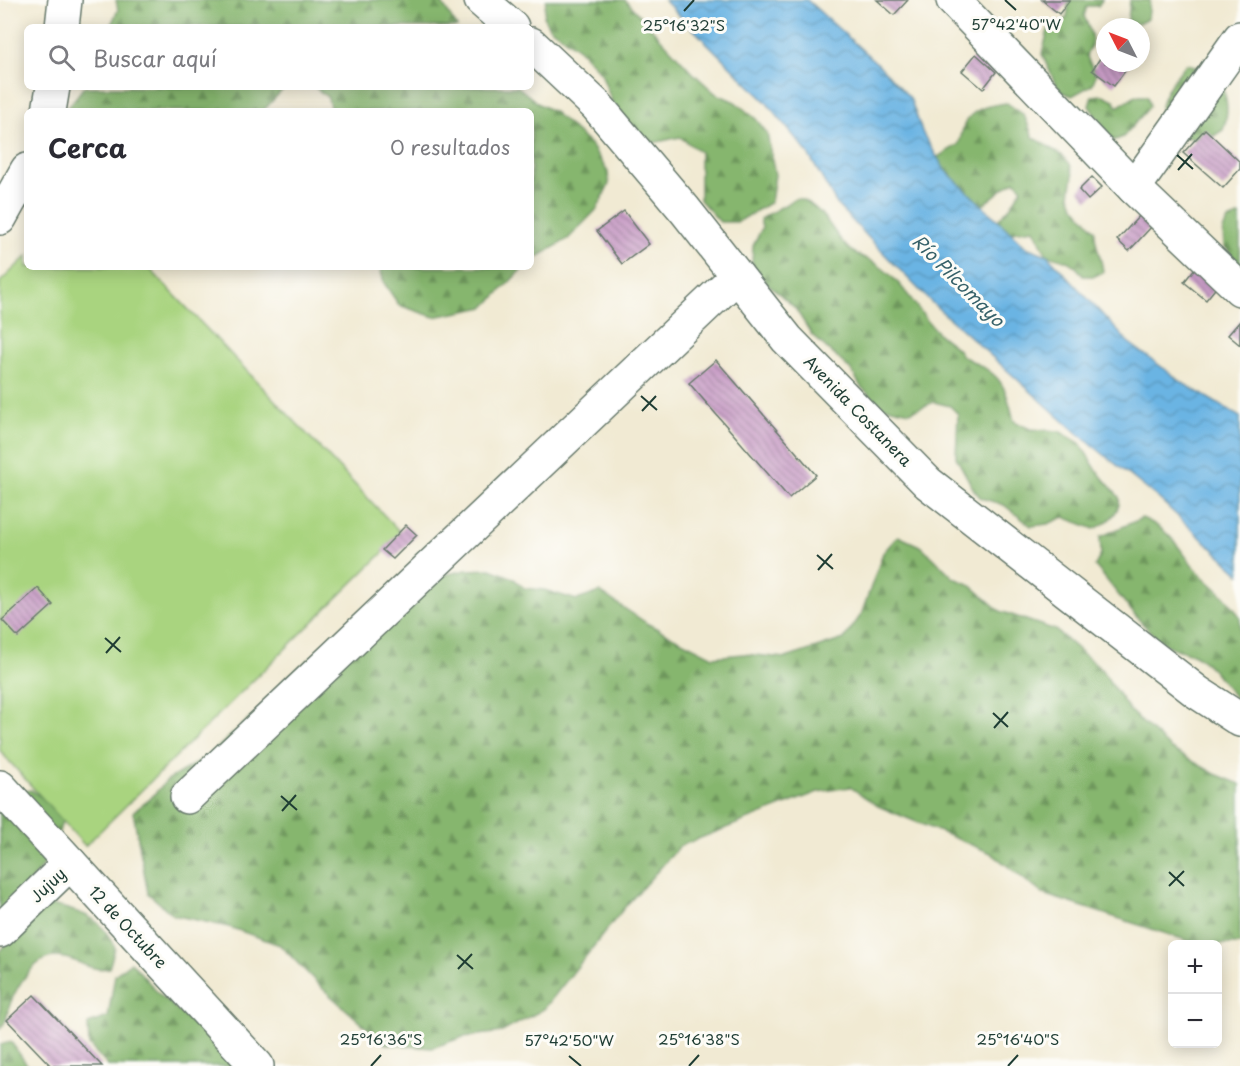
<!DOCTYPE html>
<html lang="es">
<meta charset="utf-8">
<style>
:root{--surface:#fff;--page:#f2f2f3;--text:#2b2b33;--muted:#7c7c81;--line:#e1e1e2}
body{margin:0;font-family:"Playpen Sans",sans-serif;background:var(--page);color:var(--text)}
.controls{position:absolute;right:18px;bottom:18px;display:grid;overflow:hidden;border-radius:9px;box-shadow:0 3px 15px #0003}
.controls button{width:54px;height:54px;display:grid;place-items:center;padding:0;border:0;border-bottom:2px solid var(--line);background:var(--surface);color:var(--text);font:30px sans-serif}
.compass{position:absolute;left:1096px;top:18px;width:54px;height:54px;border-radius:50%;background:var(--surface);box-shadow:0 3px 15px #0003;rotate:312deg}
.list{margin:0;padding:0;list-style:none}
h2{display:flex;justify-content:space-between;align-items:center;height:78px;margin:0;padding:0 24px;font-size:26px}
h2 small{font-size:20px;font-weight:400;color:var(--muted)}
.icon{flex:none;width:33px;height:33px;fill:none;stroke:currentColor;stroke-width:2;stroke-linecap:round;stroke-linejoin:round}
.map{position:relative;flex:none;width:1240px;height:1066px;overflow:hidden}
.search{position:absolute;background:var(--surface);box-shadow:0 3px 15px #0003;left:24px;top:24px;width:510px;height:66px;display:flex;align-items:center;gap:15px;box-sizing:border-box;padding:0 21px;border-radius:9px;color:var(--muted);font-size:22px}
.panel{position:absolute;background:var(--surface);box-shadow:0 3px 15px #0003;left:24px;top:108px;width:510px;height:162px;border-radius:9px}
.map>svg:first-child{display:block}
.forest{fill:url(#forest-firs);stroke:#527a51;stroke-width:1.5}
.pitch{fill:#a9d47f;stroke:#64885a;stroke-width:1.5}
.water{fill:url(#water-waves);stroke:#45788c;stroke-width:1.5}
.building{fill:url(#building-back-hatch)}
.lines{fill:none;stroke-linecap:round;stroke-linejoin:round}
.minor-casing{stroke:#687a6c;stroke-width:36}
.minor{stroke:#fff;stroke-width:33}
.ticks{fill:none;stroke:#1f3d34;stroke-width:2}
.labels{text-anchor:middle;stroke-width:6;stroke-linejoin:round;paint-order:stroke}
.street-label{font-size:16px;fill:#1f3d34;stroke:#fdfcf7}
.water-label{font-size:18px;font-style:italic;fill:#366169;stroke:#fdfcf7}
.ticks-label{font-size:15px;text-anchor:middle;fill:#1f3d34;stroke:#fdfcf7;stroke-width:6;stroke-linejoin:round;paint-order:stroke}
</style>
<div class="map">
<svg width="1240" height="1066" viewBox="0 0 1240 1066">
<defs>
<pattern id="forest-firs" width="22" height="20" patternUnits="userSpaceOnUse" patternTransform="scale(1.5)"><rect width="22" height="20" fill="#86b66e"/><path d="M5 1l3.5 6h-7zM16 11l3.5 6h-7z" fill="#6d955b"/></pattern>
<pattern id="water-waves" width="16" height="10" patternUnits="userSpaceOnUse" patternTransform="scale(1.5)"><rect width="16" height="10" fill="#6bb4e3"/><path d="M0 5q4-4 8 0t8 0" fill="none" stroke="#5794b9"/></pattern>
<pattern id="building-back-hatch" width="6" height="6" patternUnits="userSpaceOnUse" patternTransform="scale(1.5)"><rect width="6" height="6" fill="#c79bc5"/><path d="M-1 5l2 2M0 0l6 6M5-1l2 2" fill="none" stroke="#a180a1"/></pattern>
</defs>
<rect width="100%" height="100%" fill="#fdfcf7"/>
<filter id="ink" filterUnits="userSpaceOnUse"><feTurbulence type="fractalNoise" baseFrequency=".0167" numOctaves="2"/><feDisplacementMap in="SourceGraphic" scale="12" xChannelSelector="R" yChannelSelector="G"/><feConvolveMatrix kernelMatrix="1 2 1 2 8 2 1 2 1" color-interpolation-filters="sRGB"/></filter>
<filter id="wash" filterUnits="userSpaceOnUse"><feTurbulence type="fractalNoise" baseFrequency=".008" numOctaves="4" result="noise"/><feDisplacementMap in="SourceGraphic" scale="24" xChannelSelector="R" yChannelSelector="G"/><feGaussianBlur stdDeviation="1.35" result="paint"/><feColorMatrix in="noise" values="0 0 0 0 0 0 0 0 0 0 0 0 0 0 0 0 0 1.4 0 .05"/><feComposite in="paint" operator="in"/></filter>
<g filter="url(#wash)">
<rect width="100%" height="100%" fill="#f1ead3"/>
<g class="forest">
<path d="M116,0H440L457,27H110L118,10Z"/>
<path d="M546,0H625L693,73L715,93L735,102L756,119L767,133L775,175L771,202L738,222H720L700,200V152L680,137L653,143L644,141L612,102L601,73L580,50L549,27L544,18Z"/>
<path d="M1069,0H1102L1098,6H1087L1084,16C1090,31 1097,41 1086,55L1096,75L1092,85L1072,96L1062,92L1055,83L1042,54L1048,30L1067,18Z"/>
<path d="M1130,0H1150L1148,19L1138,24L1128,21Z"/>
<path d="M1186,64C1221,69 1234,99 1223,130L1206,141C1199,139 1190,139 1183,136C1142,118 1167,87 1186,64Z"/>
<path d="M84,87H285L263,111H65Z"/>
<path d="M315,87H518L539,104L554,112L591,145L608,172L609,184L597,209L568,239L531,261V111H331L328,98Z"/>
<path d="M1103,95L1114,100L1117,107L1136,96H1147L1150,106L1123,137L1113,141L1089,106L1092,96Z"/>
<path d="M1007,103L1024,115L1033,137L1063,156L1070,164L1073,175L1070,195L1074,205L1095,230C1094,245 1102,257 1103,272L1095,276H1083C1074,261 1063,259 1047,255L1034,229L996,234V222L1011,206L1022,188L1015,181C1001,187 977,212 962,223L924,172L939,156L958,145C962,138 962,127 966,121C976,107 992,105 1007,103Z"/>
<path d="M797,198C824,207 829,228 846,246C853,255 868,258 878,265C905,284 915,308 936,331C944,341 957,344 962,356C1001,375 1004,380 1014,421L1030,429L1059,431L1080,443L1097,471L1119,497C1122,512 1106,524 1094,529L1064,517L1048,524L1031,526L1004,505L981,498L974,490L956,457L958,414L950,406L934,402L910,412L882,406L861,387L852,371L812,335L795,308L756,273L752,262L753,246L762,228L760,219Z"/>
<path d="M1240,215V272L1231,254L1224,246L1223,230L1228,220Z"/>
<path d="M380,267H524L485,307L434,317L399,305L384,283Z"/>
<path d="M1142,518C1174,531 1180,553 1202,576C1216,589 1231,600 1240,617V704C1226,687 1215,668 1196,656C1186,650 1171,650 1162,642C1138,623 1116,590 1095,566L1101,554L1100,537Z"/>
<path d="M898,536L922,547L954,578L969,584L1000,611L1055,630L1101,669L1130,711L1171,749L1215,774L1240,784V944H1198L1043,894L991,853L878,806L850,787L818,792L680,846L624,908L544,1009L502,1032L463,1037L432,1048L385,1044L323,989L280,945L229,927L173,915L148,893L133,812L150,799L166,781L208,756L277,694L285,679L328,644L429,578L467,570L491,569L513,578L524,588L544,590L577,600L600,592L648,624L713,657L743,654L786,658L844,639L861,615L883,553Z"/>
<path d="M31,790L64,814L53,854L0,916V796Z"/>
<path d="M52,905C85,914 100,915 115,948L109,968C85,972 79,957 56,957C35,956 17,986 10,1004C7,1014 8,1020 0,1029V952L31,913Z"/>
<path d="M131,962L159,994L242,1066H108L89,1045L88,1024L108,1017L115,975Z"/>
<path d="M11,1042L28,1066H0V1045Z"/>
</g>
<path class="pitch" d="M27,256V267H148L402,534L85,846L0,751V282Z"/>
<path class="water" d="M664,0H807L881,67L910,98L923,134L945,170L1026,247L1047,255L1128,342L1186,385L1240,417V574L1158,498L1077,433L931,302L838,206L807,152L766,102Z"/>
<g id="blocks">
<g class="building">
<path d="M877,0H908L894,15Z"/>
<path d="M1042,0H1070L1059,14Z"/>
<path d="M1105,51V63H1131L1114,86L1092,70Z"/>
<path d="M976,54L996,72L983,89L962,71Z"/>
<path d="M1205,129L1240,162V169L1223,188L1183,153Z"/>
<path d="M1092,177L1102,187L1088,200L1079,190Z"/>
<path d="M624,211L649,244L622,264L597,231Z"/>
<path d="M1141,214L1153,225L1129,251L1117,240Z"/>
<path d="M1196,267L1218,285L1206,300L1184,282Z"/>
<path d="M1240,321V345L1228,335Z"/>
<path d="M716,360L816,475L789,498L689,383Z"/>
<path d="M406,525L417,535L393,559L382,550Z"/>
<path d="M38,588L53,605L18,637L2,620Z"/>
<path d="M34,995L102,1066H51L7,1020Z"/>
</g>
</g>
</g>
<g filter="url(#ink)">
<use href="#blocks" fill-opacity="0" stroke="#687a6c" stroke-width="1.5"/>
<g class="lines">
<defs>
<g id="minor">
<path d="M481,0L512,27"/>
<path d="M953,0L1134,188L1240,289"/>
<path d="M62,27L65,0"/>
<path d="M531,44L597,106L685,210L787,339L928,483L1197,692L1240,720"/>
<path d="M49,111L53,87"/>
<path d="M1134,188L1240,38"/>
<path d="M0,218L27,170"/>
<path d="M0,787L257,1066"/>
<path d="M187,797L737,276"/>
<path d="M0,931L70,863"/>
</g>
</defs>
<use href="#minor" class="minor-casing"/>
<use href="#minor" class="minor"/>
</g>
</g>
<path class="ticks" d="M1005,0L1016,10M684,11L694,0M1177,155L1193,169M1178,170L1192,154M641,396L657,410M642,411L656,396M817,555L833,569M818,570L832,554M105,638L121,652M106,653L120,637M993,713L1008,727M994,728L1008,712M281,796L297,810M282,811L296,795M1169,872L1184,886M1169,886L1184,871M457,955L473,969M458,969L472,954M569,1056L581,1066M371,1066L381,1055M689,1066L699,1055M1008,1066L1018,1055"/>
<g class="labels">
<g class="street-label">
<text transform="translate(858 411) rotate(46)" y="6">Avenida Costanera</text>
<text transform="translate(48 885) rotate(-44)" y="6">Jujuy</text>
<text transform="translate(128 927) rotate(47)" y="6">12 de Octubre</text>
</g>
<g class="water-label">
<text transform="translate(958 281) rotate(45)" y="6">Río Pilcomayo</text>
</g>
</g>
<g class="ticks-label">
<text x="1016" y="30">57°42'40"W</text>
<text x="684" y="31">25°16'32"S</text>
<text x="381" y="1045">25°16'36"S</text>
<text x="699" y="1045">25°16'38"S</text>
<text x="1018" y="1045">25°16'40"S</text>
<text x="569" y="1046">57°42'50"W</text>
</g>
</svg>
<div class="controls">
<button>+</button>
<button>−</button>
</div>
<svg class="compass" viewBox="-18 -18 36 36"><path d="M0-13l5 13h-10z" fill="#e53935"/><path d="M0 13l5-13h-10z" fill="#7c7c81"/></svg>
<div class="search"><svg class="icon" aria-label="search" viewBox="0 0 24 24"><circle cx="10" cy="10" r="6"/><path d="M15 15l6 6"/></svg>Buscar aquí</div>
<section class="panel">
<h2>Cerca<small>0 resultados</small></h2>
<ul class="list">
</ul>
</section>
</div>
